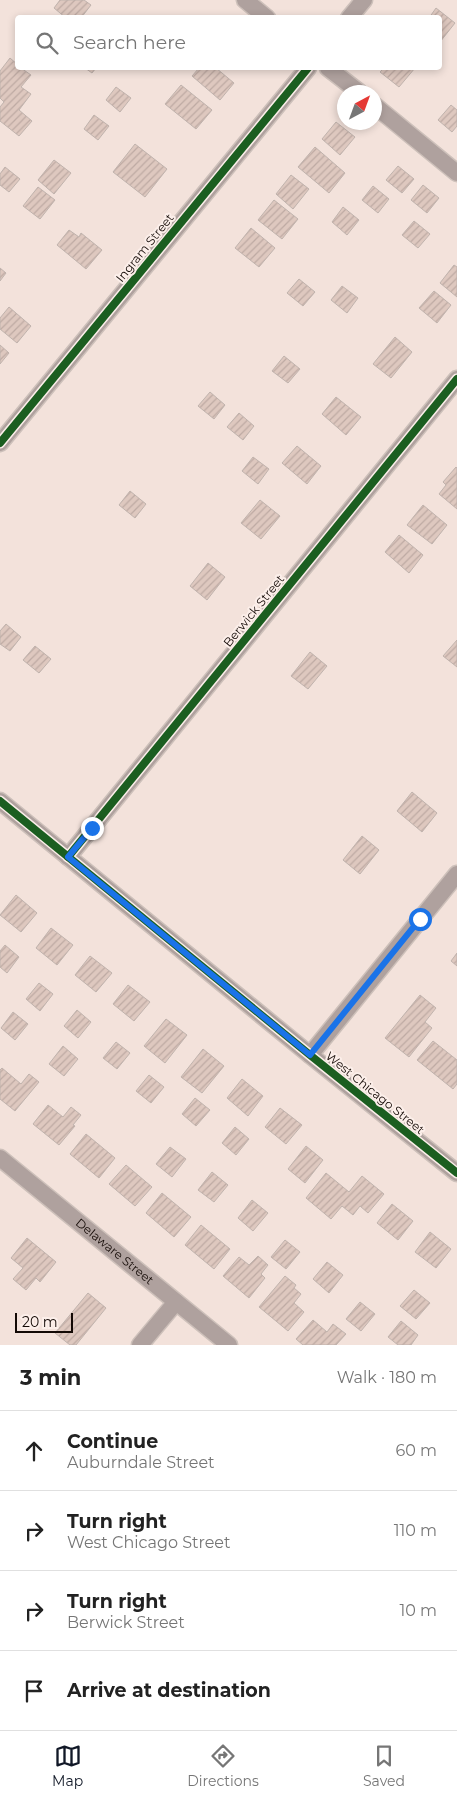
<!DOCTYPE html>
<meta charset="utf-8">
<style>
:root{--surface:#fff;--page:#f6f6f6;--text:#222;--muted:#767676;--line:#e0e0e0;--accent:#111827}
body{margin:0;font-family:Montserrat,sans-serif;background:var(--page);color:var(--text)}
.compass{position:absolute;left:337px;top:85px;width:45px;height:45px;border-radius:50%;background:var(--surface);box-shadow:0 2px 8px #0003;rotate:41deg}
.scale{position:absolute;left:15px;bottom:12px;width:58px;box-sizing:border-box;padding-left:5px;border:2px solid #130905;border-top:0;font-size:14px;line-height:18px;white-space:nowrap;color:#130905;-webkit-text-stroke:4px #fcefea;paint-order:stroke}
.stop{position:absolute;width:15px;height:15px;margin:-11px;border:4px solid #1a73e8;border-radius:50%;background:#fff}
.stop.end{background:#1a73e8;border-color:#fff;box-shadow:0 1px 5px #0008}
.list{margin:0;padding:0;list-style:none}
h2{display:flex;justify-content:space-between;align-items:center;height:65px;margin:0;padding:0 20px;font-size:21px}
h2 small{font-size:16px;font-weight:400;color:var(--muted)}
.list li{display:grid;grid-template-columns:32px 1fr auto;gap:15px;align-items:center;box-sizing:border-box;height:80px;padding:0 20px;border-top:1px solid var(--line)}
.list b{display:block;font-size:19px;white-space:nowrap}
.list p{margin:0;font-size:16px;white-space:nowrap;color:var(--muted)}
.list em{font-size:16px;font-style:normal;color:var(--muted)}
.icon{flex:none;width:28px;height:28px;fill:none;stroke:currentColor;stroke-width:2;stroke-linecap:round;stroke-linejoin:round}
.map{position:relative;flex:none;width:457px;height:1345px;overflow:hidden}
.search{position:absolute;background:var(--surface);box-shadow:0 2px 8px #0003;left:15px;right:15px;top:15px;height:55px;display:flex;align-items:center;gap:12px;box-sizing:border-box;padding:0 18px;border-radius:5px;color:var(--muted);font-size:19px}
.sheet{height:385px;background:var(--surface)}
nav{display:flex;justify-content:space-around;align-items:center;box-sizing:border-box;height:70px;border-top:1px solid var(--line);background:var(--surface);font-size:14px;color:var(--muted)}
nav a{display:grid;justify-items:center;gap:2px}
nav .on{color:var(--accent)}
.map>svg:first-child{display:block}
.building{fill:url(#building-hatch);stroke:#c0b3ad}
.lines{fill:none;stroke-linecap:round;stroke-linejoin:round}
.street-casing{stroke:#cdc0ba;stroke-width:19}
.street{stroke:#afa19e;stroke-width:16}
.cycleway-casing{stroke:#fcefea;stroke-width:11}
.cycleway{stroke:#1b5e20;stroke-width:8}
.route{stroke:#1a73e8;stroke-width:6}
.labels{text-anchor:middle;stroke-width:4;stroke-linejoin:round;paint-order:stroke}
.street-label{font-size:12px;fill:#130905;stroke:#fcefea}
</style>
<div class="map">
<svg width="457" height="1345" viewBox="0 0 457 1345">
<defs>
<pattern id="building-hatch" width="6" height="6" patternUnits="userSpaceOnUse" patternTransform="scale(1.25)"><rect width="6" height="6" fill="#dec8bf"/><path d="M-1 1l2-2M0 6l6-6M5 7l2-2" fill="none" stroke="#beaaa3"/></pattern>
</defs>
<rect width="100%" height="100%" fill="#f3e2db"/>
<g class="building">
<path d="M60,0H84L91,5L81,18H66L54,8Z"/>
<path d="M436,8L455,23L440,42V18H429Z"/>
<path d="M10,58L18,65V68H21L31,75L21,87L31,94L19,110L32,121L19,136L0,121V107L4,102L0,98V71Z"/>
<path d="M85,68H96L92,73Z"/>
<path d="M199,68H216L234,83L220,100L192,76Z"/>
<path d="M384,68H415L399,87L380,72Z"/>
<path d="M181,85L212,110L196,129L165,104Z"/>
<path d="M116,87L131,98L120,112L106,100Z"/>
<path d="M451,105L457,110V126L452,132L438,120Z"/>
<path d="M94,115L109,126L98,140L84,129Z"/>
<path d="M336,122L355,137L340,155L322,139Z"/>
<path d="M135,144L167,169L145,197L113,172Z"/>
<path d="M315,147L345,173L329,193L298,167Z"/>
<path d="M54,160L71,173L54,194L38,180Z"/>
<path d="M398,166L414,179L402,193L386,180Z"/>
<path d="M5,167L20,179L9,192L0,185V174Z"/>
<path d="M291,175L309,189L293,209L276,194Z"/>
<path d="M423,185L439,198L427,213L411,200Z"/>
<path d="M373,186L389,199L378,213L362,200Z"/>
<path d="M38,187L55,200L40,219L23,206Z"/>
<path d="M274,200L298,219L282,239L258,220Z"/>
<path d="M343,207L359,220L347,235L332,222Z"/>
<path d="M414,221L430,234L418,248L402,235Z"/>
<path d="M251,228L275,248L259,267L235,248Z"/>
<path d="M69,230L79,237L81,233L102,250L86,269L57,245Z"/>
<path d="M454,265L457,267V297L440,283Z"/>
<path d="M0,268L6,273L0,281Z"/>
<path d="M299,279L315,292L303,306L287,293Z"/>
<path d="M342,286L358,298L347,313L331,300Z"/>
<path d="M434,291L451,305L437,323L419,308Z"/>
<path d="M9,307L31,326L17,343L0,329V318Z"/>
<path d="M395,337L412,352L391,378L373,364Z"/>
<path d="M0,345L9,353L0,364Z"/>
<path d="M284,356L300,369L288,383L272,371Z"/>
<path d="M210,392L225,405L214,419L198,406Z"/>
<path d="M336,397L361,417L346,435L322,414Z"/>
<path d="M239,413L254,426L243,440L227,427Z"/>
<path d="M297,446L321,466L307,484L282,463Z"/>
<path d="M253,457L269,469L258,484L242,471Z"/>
<path d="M456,467L457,468V509L439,494L446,485L443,482Z"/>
<path d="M130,491L146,504L135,518L119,505Z"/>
<path d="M260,500L280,516L261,539L241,523Z"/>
<path d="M423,505L447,525L432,544L407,525Z"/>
<path d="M399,535L423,555L409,573L385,552Z"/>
<path d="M208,563L225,577L207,600L190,586Z"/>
<path d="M6,624L21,637L10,651L0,644V631Z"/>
<path d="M457,640V667L443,656Z"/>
<path d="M35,646L51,659L39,673L23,660Z"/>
<path d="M310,652L327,666L308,689L291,676Z"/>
<path d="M412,792L437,813L422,832L397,811Z"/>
<path d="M362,836L379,850L360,874L343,860Z"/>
<path d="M16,895L37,913L21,932L0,915Z"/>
<path d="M51,928L73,945L57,965L36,948Z"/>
<path d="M5,945L19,957L7,973L0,967V951Z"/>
<path d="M457,953V966L451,961Z"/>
<path d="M90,956L112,973L96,992L75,975Z"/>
<path d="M39,983L53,994L40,1011L26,999Z"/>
<path d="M128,985L150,1002L134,1021L113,1004Z"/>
<path d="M420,995L436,1008L425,1022L432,1028L409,1057L385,1038Z"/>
<path d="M77,1010L91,1022L78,1038L64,1026Z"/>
<path d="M13,1012L28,1024L15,1040L1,1028Z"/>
<path d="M166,1019L187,1035L165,1063L144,1046Z"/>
<path d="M433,1041L457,1060V1084L453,1089L417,1060Z"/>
<path d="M116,1042L130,1053L117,1069L103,1058Z"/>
<path d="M63,1046L78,1059L64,1076L49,1064Z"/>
<path d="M203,1049L224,1066L202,1093L181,1077Z"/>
<path d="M2,1068L21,1084L29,1074L39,1082L15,1111L0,1099V1070Z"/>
<path d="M149,1075L164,1087L151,1103L136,1091Z"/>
<path d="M242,1079L263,1096L248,1116L227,1098Z"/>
<path d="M195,1098L210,1110L196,1126L182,1114Z"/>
<path d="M48,1105L63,1117L71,1107L81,1115L73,1125L75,1126L59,1145L33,1124Z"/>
<path d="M280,1108L302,1125L286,1144L265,1127Z"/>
<path d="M235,1127L249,1139L236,1155L222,1143Z"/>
<path d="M86,1134L115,1158L99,1178L70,1154Z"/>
<path d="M306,1146L323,1160L305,1183L288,1169Z"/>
<path d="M170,1147L186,1159L172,1177L156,1164Z"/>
<path d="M126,1165L152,1187L135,1206L109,1184Z"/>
<path d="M212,1172L228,1185L214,1202L198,1190Z"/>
<path d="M326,1173L349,1192L362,1176L384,1194L368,1213L360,1206L353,1215L342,1206L331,1219L306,1198Z"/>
<path d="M162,1193L191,1217L174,1237L146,1213Z"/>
<path d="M252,1200L268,1213L253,1231L238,1218Z"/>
<path d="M392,1204L413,1221L398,1240L377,1223Z"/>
<path d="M201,1225L230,1249L214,1269L185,1245Z"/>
<path d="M430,1232L451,1249L436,1268L415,1252Z"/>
<path d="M27,1238L56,1262L40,1282L36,1278L26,1290L13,1279L23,1268L11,1258Z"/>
<path d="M285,1240L300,1252L286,1269L271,1257Z"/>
<path d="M258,1256L268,1265L261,1274L265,1278L249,1298L223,1276L239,1257L249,1265Z"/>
<path d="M327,1262L343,1275L329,1293L313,1279Z"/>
<path d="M285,1276L296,1285L294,1288L301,1294L294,1303L304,1312L288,1331L259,1307Z"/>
<path d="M414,1290L430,1303L416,1319L400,1306Z"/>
<path d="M88,1293L106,1308L76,1345H70L55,1333Z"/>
<path d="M360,1302L375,1314L361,1331L346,1319Z"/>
<path d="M313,1320L327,1332L333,1324L346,1334L336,1345H303L296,1339Z"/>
<path d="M401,1321L418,1335L411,1345H398L388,1337Z"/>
</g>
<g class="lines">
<defs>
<g id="street">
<path d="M245,0L267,18"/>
<path d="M349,18L364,0"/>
<path d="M328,68L359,92"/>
<path d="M374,105L457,173"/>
<path d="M0,443L308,68"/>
<path d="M0,801L310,1055L457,1173"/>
<path d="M68,857L457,379"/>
<path d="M310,1055L457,874"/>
<path id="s1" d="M0,1158L229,1345"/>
<path d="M140,1345L176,1302"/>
</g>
</defs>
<use href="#street" class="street-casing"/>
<use href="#street" class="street"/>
<defs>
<g id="cycleway">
<path d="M0,443L308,68"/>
<path d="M0,801L310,1055L457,1173"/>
<path d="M68,857L457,379"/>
</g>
</defs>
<use href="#cycleway" class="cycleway-casing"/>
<use href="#cycleway" class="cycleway"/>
</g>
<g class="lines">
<path class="route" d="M92,828L68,857L310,1055L420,919"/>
</g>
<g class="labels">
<g class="street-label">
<text transform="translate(145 248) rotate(-51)" y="4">Ingram Street</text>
<text transform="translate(254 611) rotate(-51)" y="4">Berwick Street</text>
<text transform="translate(375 1093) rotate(39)" y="4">West Chicago Street</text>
<text dy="4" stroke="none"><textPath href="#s1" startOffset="148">Delaware Street</textPath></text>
</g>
</g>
</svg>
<svg class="compass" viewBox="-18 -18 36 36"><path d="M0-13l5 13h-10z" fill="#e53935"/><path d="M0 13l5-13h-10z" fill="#767676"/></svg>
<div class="scale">20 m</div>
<div class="stop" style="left:420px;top:919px"></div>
<div class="stop end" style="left:92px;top:828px"></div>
<div class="search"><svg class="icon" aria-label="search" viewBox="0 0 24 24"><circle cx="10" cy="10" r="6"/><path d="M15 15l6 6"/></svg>Search here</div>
</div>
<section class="sheet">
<h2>3 min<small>Walk · 180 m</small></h2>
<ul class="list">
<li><svg class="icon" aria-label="ahead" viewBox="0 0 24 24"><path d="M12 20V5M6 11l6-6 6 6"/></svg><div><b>Continue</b><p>Auburndale Street</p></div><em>60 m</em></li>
<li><svg class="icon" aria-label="right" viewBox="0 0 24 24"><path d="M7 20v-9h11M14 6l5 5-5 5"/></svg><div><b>Turn right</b><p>West Chicago Street</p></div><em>110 m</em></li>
<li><svg class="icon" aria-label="right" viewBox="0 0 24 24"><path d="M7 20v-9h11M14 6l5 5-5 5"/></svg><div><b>Turn right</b><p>Berwick Street</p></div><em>10 m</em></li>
<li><svg class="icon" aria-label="arrive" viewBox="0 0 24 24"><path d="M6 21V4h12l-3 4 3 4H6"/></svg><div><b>Arrive at destination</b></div></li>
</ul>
</section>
<nav>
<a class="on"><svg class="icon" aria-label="map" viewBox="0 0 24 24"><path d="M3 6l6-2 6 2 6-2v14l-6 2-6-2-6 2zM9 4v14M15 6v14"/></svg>Map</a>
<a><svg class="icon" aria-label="directions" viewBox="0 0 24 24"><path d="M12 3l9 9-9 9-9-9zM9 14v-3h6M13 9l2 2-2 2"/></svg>Directions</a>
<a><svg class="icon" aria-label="saved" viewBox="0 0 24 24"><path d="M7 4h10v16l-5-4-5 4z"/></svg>Saved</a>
</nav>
